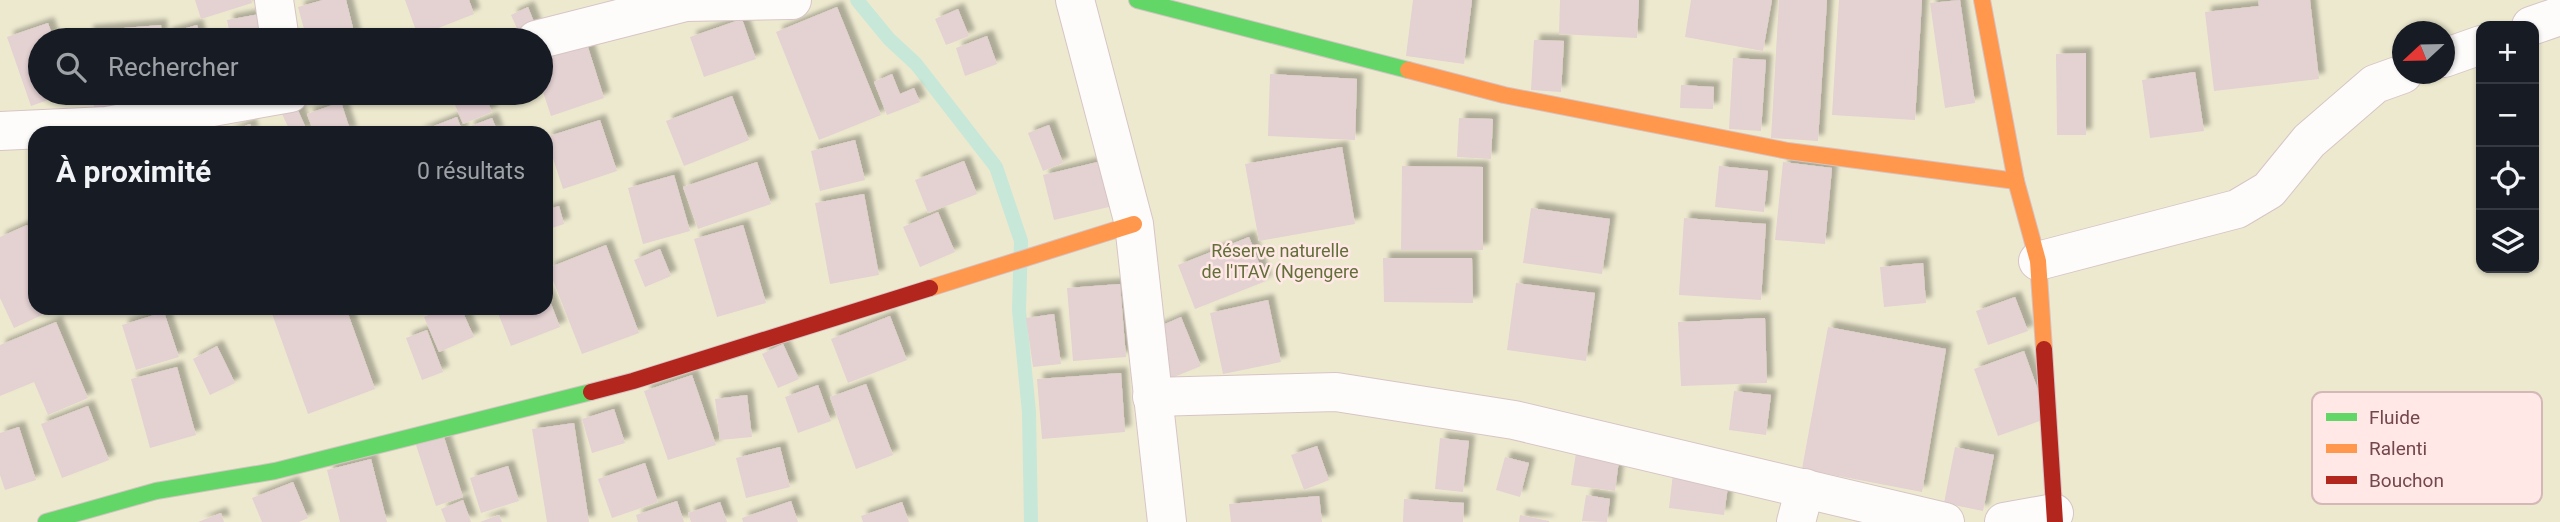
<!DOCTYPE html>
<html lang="fr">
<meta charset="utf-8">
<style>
:root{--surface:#171b24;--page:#242831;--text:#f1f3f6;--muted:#9ea1a6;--line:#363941}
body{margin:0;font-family:Roboto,sans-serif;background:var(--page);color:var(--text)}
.controls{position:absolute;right:21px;top:21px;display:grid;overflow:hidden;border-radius:14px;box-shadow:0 2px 5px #0004}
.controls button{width:63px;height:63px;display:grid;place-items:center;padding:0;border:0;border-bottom:2px solid var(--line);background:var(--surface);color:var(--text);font:35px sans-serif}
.compass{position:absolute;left:2392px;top:21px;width:63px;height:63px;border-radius:50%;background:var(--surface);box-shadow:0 2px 5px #0004;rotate:248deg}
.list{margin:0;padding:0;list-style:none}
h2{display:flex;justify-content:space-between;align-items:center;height:91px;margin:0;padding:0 28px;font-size:30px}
h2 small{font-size:23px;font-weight:400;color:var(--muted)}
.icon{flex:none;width:38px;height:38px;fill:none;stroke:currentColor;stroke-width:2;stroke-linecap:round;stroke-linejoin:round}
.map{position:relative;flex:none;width:2560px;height:522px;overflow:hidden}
.search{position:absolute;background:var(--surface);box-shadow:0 2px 5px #0004;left:28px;top:28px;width:525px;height:77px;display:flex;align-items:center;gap:18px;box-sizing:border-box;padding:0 24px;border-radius:38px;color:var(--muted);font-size:26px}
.panel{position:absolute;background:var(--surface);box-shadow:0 2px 5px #0004;left:28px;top:126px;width:525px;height:189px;border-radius:21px}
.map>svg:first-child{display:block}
.park{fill:#ede9cf;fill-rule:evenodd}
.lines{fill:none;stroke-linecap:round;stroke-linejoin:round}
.stream{stroke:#c7e7d9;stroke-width:14}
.building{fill:#e4d1d2;filter:url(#shadow)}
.street-casing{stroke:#d7c5c5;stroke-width:40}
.fast-casing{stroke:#d6c3c4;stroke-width:18}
.slow-casing{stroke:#d6c3c4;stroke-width:18}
.jam-casing{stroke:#d6c3c4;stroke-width:18}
.street{stroke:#fefcfb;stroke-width:38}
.fast{stroke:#63d668;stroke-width:16}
.slow{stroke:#ff974d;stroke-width:16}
.jam{stroke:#b3261e;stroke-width:16}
.labels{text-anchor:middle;stroke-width:5;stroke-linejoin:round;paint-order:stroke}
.park-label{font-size:18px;fill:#636f39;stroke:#ffe8e6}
.key{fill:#ffe8e6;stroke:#d5b7b8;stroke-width:2}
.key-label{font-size:19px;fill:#74464d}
</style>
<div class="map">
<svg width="2560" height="522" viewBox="0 0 2560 522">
<defs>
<filter id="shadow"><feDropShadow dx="6" dy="-6" stdDeviation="2" flood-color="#0004"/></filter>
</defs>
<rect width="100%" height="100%" fill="#f6e8e6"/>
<path class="park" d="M0,0H2560V522H0ZM2481,26H2534V268H2481ZM2402,32H2444V74H2402ZM40,40H541V93H40ZM35,133H546V308H35Z"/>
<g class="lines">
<path class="stream" d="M857,0L889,39L916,64L996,167L1021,241L1019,310L1029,412L1031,522"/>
</g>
<g class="building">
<path d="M195,0H251L252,3L201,19Z"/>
<path d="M323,0H346L356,40H307L298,7Z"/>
<path d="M405,0H469L474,14L418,36Z"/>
<path d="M1413,0H1472L1464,64L1406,56Z"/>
<path d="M1560,0H1639L1637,38L1559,34Z"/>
<path d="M1691,0H1772L1763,51L1685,37Z"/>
<path d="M1779,0H1827L1818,141L1771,138Z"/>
<path d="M1839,0H1922L1915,120L1832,115Z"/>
<path d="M1960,0L1975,103L1945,108L1930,3Z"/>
<path d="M2258,0H2310L2319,79L2214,91L2205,12L2259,6Z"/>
<path d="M528,7L536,27L519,33L511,15Z"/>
<path d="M837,7L881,115L819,140L776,32Z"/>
<path d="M958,9L969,36L946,45L935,19Z"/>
<path d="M265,13L270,40H231L227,20Z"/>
<path d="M742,19L756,59L704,77L690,37Z"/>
<path d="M48,23L54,40H40V93H68L31,106L7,37Z"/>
<path d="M161,25L162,40H88L87,31Z"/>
<path d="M197,25L201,40H167L165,34Z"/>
<path d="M987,36L997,64L965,76L956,48Z"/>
<path d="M1534,40L1564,41L1561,92L1531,90Z"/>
<path d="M587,44L604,98L551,116L541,86V60Z"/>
<path d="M2086,53V135H2057L2056,54Z"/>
<path d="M1733,58L1766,60L1761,131L1729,129Z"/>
<path d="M2195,72L2204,131L2150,138L2142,80Z"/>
<path d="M892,74L900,94L914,88L920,102L887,115L874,82Z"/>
<path d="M1270,74L1357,79L1355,140L1268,136Z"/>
<path d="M1681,85L1714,87L1713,109L1680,108Z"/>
<path d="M93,93H167L168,102L94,108Z"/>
<path d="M450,93H484L492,112L463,124Z"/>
<path d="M732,96L749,140L684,166L666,121Z"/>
<path d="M341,102L351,133H314L307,114Z"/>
<path d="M297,108L308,133H291L282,114Z"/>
<path d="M457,117L463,133H416Z"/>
<path d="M492,118L498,133H470L468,127Z"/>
<path d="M1459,118L1493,119L1491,159L1457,157Z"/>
<path d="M600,120L617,171L563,189L546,137Z"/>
<path d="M250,124L253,133H227Z"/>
<path d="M1049,125L1063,163L1043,171L1028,133Z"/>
<path d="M855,140L865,180L820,191L811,151Z"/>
<path d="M1342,147L1355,224L1259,241L1245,164Z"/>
<path d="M1106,160L1117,205L1054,220L1043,175Z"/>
<path d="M964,161L977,194L928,213L915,180Z"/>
<path d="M757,162L771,204L698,229L683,187Z"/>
<path d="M1783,162L1832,168L1825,244L1775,240Z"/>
<path d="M1402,166L1483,167V250H1401Z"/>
<path d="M1719,166L1768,171L1764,212L1715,207Z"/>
<path d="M674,175L690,231L643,244L628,188Z"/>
<path d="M864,194L879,275L830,284L815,203Z"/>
<path d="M559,206L564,224L546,230V210Z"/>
<path d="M1531,208L1610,219L1602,274L1523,263Z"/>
<path d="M938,212L955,252L920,267L903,227Z"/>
<path d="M1684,218L1766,224L1761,300L1679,295Z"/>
<path d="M27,225L35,242V308H57L14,328L0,298V237Z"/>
<path d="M743,225L766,303L717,317L694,239Z"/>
<path d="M1249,237L1266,281L1195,309L1178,265Z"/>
<path d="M606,245L639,333L582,354L548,268Z"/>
<path d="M660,249L671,276L645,287L634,260Z"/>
<path d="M1383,258H1472L1473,303L1384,302Z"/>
<path d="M1923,263L1926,303L1884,307L1880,267Z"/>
<path d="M1516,283L1595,293L1586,361L1507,350Z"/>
<path d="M1120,284L1126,357L1073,361L1067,288Z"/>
<path d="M546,291L560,327L511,346L496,308H546Z"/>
<path d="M2015,297L2028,331L1988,345L1976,311Z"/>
<path d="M1268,300L1281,362L1223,374L1210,313Z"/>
<path d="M270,308H346L375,389L308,414Z"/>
<path d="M445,308H461L474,337L439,352L424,317Z"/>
<path d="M164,312L179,357L136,370L122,325Z"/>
<path d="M1054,314L1061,364L1033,367L1026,318Z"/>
<path d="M890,316L907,360L848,383L831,339Z"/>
<path d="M1181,317L1201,366L1169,379L1149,331Z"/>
<path d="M1765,318L1767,383L1681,386L1678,322Z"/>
<path d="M56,322L88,398L48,415L34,382L0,396V345Z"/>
<path d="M1828,327L1946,349L1922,492L1802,469Z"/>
<path d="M427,330L443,372L422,380L406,338Z"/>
<path d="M783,344L799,379L778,388L762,354Z"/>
<path d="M217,346L235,383L210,395L193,359Z"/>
<path d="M2024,351L2048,418L1998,436L1974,369Z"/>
<path d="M177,367L196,435L150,448L131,379Z"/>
<path d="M1121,373L1125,432L1042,439L1037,379Z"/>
<path d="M692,375L716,445L668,460L644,391Z"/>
<path d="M866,384L893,455L856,469L830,397Z"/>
<path d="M818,385L831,421L798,433L785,397Z"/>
<path d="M1734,391L1771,395L1766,435L1729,430Z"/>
<path d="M747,395L752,437L720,440L715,399Z"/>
<path d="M88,406L109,460L62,478L41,424Z"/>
<path d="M614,409L625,443L592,453L582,419Z"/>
<path d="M574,423L589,522H547L532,429Z"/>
<path d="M19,427L36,480L5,490L0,475V433Z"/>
<path d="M443,434L463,497L436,506L415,442Z"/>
<path d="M1440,438L1469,441L1463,492L1435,489Z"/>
<path d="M1317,446L1329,480L1304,490L1291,455Z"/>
<path d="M780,447L790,487L746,498L736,458Z"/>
<path d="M1955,447L1994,455L1983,511L1944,503Z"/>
<path d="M1576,453L1619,460L1615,491L1571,485Z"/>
<path d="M1505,457L1529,463L1520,497L1496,490Z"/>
<path d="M371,459L387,522H340L327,470Z"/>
<path d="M645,463L658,502L612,518L598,479Z"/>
<path d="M1674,465L1730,472L1724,515L1669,508Z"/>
<path d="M508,466L519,501L481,513L470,478Z"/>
<path d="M293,482L308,518L299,522H262L252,498Z"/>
<path d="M1586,495L1610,499L1607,522L1582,521Z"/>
<path d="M1319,496L1322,522H1231L1229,504Z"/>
<path d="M1404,499L1464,503L1463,522H1403Z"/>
<path d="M463,500L471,522H446L441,509Z"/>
<path d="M677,501L684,522H638L636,515Z"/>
<path d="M791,501L798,522H743L742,518Z"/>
<path d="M720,502L727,522H691L688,513Z"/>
<path d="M902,502L909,522H863L861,516Z"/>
<path d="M221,513L224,522H198Z"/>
<path d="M499,515L502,522H480Z"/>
<path d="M1520,515L1549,521V522H1519Z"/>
</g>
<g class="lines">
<defs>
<g id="street">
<path d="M274,0L280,40"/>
<path d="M1075,0L1134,224L1167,522"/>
<path d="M2531,26L2560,16"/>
<path d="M536,40L685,2L792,0"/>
<path d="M2444,58L2481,45"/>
<path d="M0,131L107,126L290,93"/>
<path d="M2038,261L2237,209L2269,190L2309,141L2375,84L2403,74"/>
<path d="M1152,397L1336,392L1514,420L1945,522"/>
<path d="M1796,522L1805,488"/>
<path d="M2004,522L2054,513"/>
</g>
<g id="fast">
<path d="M1137,0L1408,70"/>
<path d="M46,522L156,491L275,471L591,392"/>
</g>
<g id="slow">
<path d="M1982,0L2016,181L2038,261L2044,349"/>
<path d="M1408,70L1504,95L1788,151L2016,181"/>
<path d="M930,288L1134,224"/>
</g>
<g id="jam">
<path d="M2044,349L2055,522"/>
<path d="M591,392L633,381L930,288"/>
</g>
</defs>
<use href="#street" class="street-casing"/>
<use href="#fast" class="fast-casing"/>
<use href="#slow" class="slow-casing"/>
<use href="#jam" class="jam-casing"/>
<use href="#street" class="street"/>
<use href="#fast" class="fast"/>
<use href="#slow" class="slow"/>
<use href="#jam" class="jam"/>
</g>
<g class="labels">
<g class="park-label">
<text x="1280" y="257">Réserve naturelle<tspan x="1280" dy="21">de l'ITAV (Ngengere</tspan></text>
</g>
</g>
<rect x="2312" y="392" width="230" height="112" rx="10" class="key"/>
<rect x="2326" y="413" width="31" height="8" fill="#63d668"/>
<rect x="2326" y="444" width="31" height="9" fill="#ff974d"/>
<rect x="2326" y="476" width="31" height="8" fill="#b3261e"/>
<g class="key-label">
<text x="2369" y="424">Fluide</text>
<text x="2369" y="455">Ralenti</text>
<text x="2369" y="487">Bouchon</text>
</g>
</svg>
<div class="controls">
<button>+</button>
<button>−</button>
<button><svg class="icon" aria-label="locate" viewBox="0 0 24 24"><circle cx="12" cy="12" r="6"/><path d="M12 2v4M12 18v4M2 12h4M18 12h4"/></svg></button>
<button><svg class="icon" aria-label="layers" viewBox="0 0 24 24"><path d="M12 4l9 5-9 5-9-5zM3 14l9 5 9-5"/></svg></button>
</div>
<svg class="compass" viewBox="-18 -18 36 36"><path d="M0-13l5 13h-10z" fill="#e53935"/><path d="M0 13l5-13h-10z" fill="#9ea1a6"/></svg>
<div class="search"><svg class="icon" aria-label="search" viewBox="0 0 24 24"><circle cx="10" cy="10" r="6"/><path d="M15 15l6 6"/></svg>Rechercher</div>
<section class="panel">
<h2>À proximité<small>0 résultats</small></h2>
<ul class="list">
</ul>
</section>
</div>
